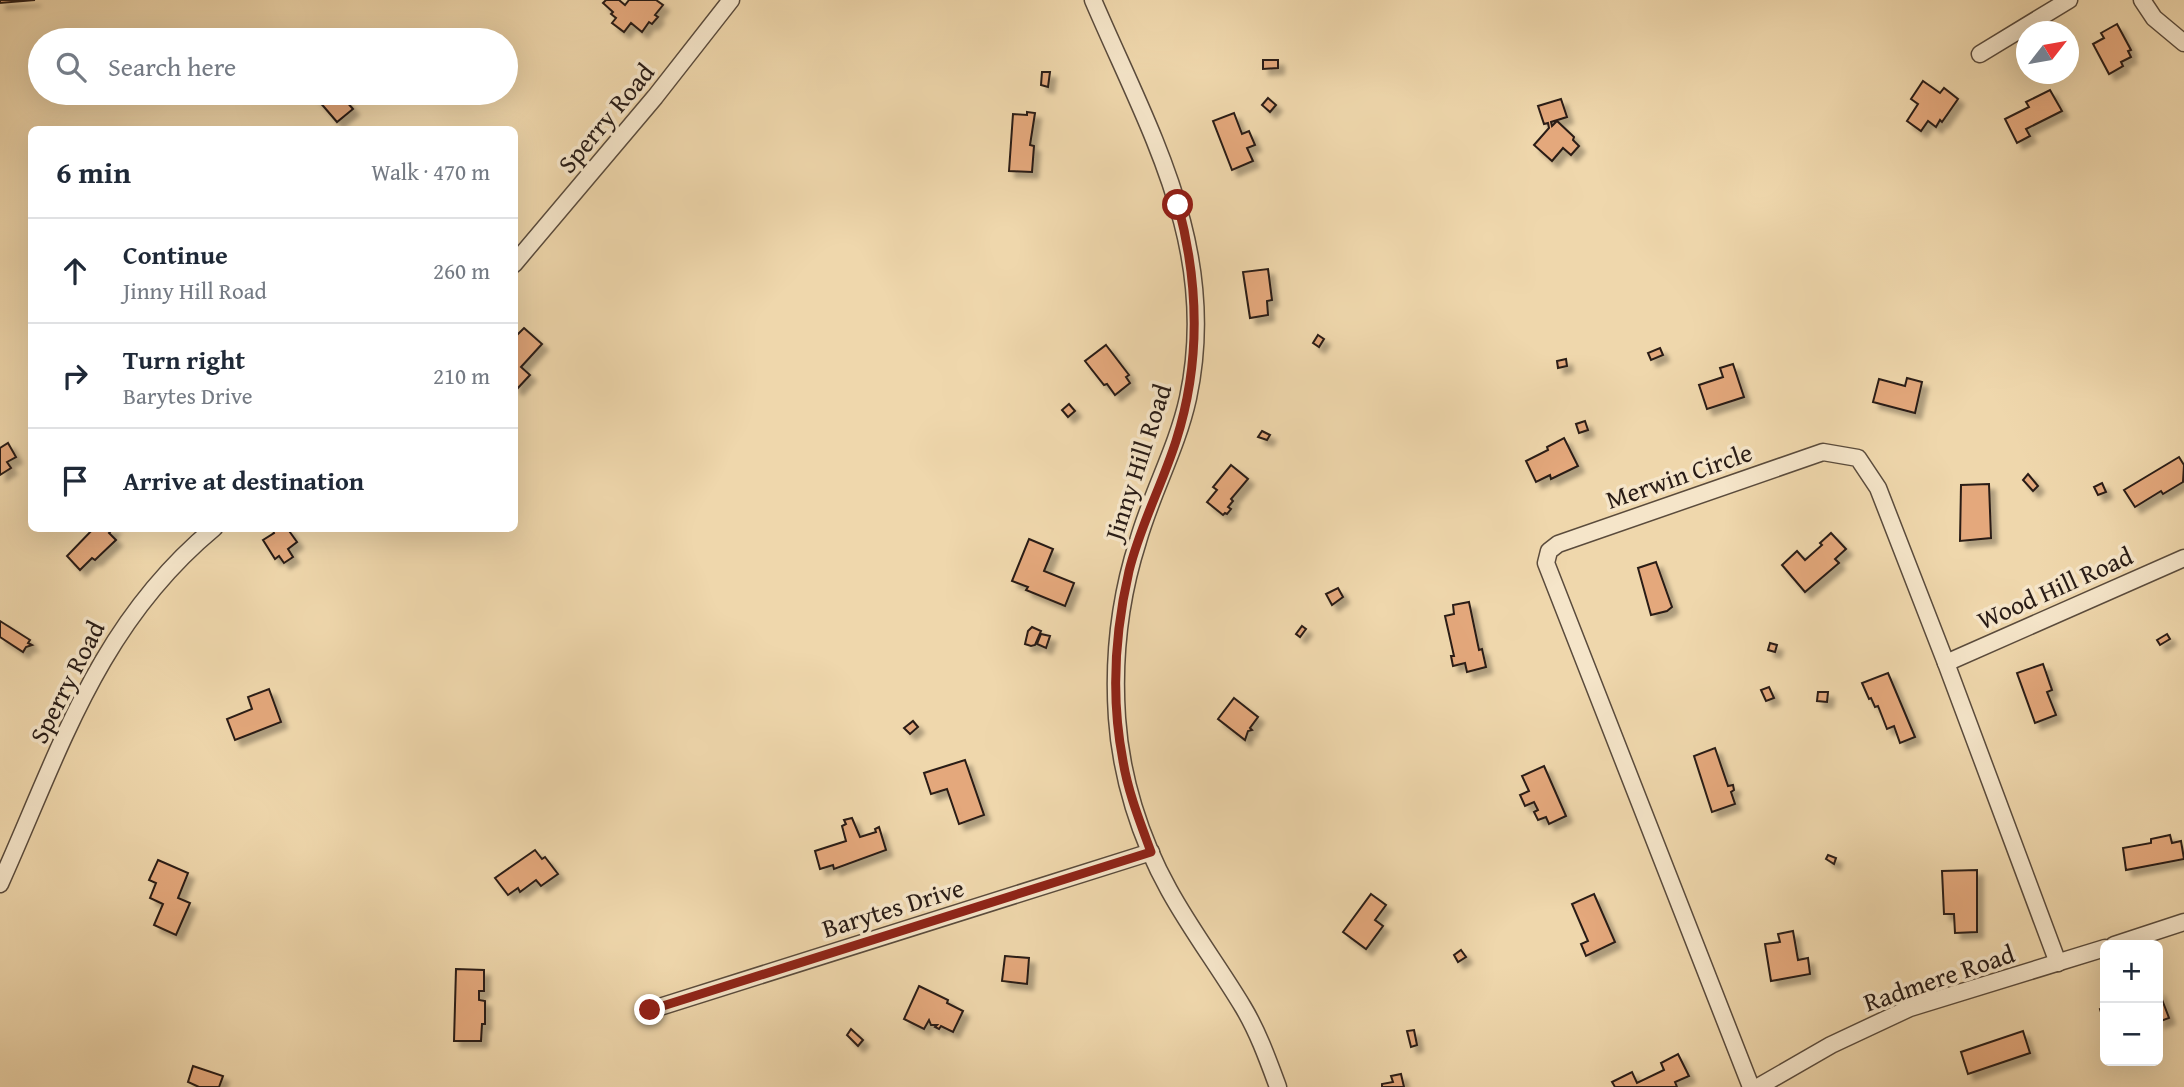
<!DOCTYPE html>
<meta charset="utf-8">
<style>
:root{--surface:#fff;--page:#f6f6f7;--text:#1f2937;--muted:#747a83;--line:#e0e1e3}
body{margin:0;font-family:"Gentium Book Plus",serif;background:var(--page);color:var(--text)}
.controls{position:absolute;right:21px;bottom:21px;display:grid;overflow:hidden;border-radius:10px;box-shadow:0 7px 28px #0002}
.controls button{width:63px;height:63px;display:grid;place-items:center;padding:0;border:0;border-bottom:2px solid var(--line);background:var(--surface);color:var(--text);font:35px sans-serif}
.compass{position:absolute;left:2016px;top:21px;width:63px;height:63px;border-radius:50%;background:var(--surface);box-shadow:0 7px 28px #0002;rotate:59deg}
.stop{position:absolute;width:21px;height:21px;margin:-16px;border:5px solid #8f2418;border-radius:50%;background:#fff}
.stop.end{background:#8f2418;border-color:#fff;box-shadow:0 2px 7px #0008}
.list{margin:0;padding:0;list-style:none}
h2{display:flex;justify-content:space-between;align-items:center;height:91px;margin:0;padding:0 28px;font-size:30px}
h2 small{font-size:23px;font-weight:400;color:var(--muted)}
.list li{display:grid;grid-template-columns:46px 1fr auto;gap:21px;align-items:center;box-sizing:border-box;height:105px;padding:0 28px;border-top:2px solid var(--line)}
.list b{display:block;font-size:26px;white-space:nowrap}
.list p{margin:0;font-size:23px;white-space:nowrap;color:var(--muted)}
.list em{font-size:23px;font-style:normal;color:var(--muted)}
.icon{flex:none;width:38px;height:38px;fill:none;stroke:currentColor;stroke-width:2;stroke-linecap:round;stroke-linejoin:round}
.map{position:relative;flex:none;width:2184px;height:1087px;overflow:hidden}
.search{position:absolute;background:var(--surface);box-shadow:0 7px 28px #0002;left:28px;top:28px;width:490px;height:77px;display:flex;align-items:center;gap:18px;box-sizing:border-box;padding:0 24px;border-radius:38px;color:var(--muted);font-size:26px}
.panel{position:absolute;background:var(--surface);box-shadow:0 7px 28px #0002;left:28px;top:126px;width:490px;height:406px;border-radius:10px}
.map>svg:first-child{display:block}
.building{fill:#e4a87b;stroke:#291c16;stroke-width:2;filter:url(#shadow)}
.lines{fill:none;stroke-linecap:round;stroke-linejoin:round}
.street-casing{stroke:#5a4b3c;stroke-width:19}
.street{stroke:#f5e5c9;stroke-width:16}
.route{stroke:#8f2418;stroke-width:9}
.labels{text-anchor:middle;stroke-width:7;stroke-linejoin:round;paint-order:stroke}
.street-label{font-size:26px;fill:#291c16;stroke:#f5e5c9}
</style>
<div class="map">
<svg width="2184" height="1087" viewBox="0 0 2184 1087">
<defs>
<filter id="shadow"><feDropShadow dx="6" dy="6" stdDeviation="2" flood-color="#0004"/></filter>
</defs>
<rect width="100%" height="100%" fill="#efd7ac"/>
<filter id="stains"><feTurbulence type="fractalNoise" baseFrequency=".00286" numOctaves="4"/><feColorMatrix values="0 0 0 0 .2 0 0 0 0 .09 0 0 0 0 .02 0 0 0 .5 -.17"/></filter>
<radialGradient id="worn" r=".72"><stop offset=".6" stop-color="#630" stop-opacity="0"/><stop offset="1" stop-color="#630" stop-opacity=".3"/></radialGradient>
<g class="building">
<path d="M0,0H35L0,3Z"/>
<path d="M606,0H619L625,5L629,0H656L663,5L655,15L658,17L652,24L649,22L642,32L631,23L624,32L612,23L616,18L611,14L613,12L603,3Z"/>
<path d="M2117,24L2131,50L2128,51L2131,57L2121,62L2123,66L2109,74L2093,44L2104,38L2101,33Z"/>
<path d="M1263,60H1278V68L1263,69Z"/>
<path d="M1042,72H1050L1048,87L1041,85Z"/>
<path d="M1923,81L1940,93L1944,88L1958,99L1942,122L1940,120L1936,127L1928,121L1921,131L1907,121L1918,104L1911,99Z"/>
<path d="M2050,90L2062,111L2026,129L2030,136L2017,143L2005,119L2029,107L2026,102Z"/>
<path d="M312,93H339L353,109L337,122Z"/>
<path d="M1268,98L1276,105L1270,112L1262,105Z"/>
<path d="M1561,99L1567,117L1551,122L1552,126L1557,121L1574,137L1573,140L1579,146L1571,155L1563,148L1552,161L1534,145L1549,128L1548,123L1544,124L1538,106Z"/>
<path d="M1027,112L1035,113L1030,145L1034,146L1032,172L1009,171L1013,114L1027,115Z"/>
<path d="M1234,113L1242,134L1249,131L1255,145L1247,148L1253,161L1232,170L1213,121Z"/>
<path d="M1268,269L1272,300L1267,301L1268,315L1250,318L1243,272Z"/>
<path d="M524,328L542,344L521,367L530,375L517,389L514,386V338Z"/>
<path d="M1318,335L1324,339L1319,347L1313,343Z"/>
<path d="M1106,345L1129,375L1126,377L1130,383L1115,395L1107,384L1104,385L1085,361Z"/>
<path d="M1660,348L1663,355L1651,360L1648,353Z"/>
<path d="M1566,359L1567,366L1558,368L1557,361Z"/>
<path d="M1733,364L1744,397L1707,409L1699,385L1723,377L1720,368Z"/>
<path d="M1907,378L1922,382L1915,413L1873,402L1879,379L1905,386Z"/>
<path d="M1069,404L1075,411L1068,417L1062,410Z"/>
<path d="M1585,421L1588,430L1579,433L1576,424Z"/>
<path d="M1262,431L1270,435L1267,440L1258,437Z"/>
<path d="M1564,438L1578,466L1551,479L1550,475L1536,482L1526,461L1548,450L1547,447Z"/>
<path d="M8,443L16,457L7,462L11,468L0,475V448Z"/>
<path d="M2179,457L2184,465L2183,482L2163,494L2161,491L2135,507L2124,490Z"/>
<path d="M1231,465L1248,479L1231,499L1233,501L1228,507L1231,509L1227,514L1225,513L1223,515L1207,502L1217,490L1213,487Z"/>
<path d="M2028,474L2038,486L2033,491L2023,480Z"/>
<path d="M2102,483L2106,492L2098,495L2094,487Z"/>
<path d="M1989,484L1991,538L1960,541L1961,485Z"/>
<path d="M94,528H114L109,533L116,540L95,560L92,558L80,570L67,556Z"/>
<path d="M287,528L297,542L288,549L293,557L284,563L279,556L275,559L263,540L274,533L272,528Z"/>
<path d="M1831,533L1846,549L1835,559L1839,563L1805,592L1782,565L1797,551L1805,560L1822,545L1820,543Z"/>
<path d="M1029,539L1053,549L1044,571L1074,583L1065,606L1026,590L1028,587L1012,581Z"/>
<path d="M1656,562L1672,607L1667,611L1651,615L1638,568Z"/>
<path d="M1338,588L1343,597L1332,605L1326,594Z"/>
<path d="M1469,602L1479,650L1482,649L1486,667L1467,672L1465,663L1453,666L1451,656H1454L1445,616L1454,614L1453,605Z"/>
<path d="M0,621L30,640L28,643L32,645L26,647L23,652L0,637Z"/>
<path d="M1302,626L1306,629L1300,637L1296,634Z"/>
<path d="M1032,627L1041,631L1035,645L1031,646L1025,644L1028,631Z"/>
<path d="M1041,634L1050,636L1046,648L1037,644Z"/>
<path d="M2167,634L2170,639L2160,645L2157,640Z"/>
<path d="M1770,643L1777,645L1775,652L1768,650Z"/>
<path d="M2043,664L2052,690L2047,692L2056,715L2035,723L2017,673Z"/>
<path d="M1888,673L1915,737L1900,743L1894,726L1887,729L1878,706L1875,707L1871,698L1869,699L1862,683Z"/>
<path d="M1769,687L1774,698L1766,701L1761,690Z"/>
<path d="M269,689L281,722L235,740L227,719L252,709L248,697Z"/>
<path d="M1818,692H1828L1827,702L1817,701Z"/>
<path d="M1234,698L1258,717L1250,728L1252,730L1248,731L1245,740L1218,719Z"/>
<path d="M913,721L918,727L910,734L904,728Z"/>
<path d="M1715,748L1728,786L1733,785L1734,790L1731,792L1735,804L1712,812L1694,756Z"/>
<path d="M965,760L984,815L959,824L947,789L931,794L924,773Z"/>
<path d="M1544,766L1566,816L1549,824L1546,817L1538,820L1534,812L1538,810L1534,802L1525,806L1520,795L1529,791L1522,776Z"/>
<path d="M852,818L860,837L876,832L875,829L879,827L886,850L834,869L833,865L820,869L815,851L846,841L842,826L846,824L844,820Z"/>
<path d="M2170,835L2172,843L2181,841L2184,859L2126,870L2123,848L2151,843V839Z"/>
<path d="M535,850L542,859L545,857L558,874L541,886L536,880L520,892L518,888L508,895L495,878Z"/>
<path d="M1828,855L1836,858L1834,864L1826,859Z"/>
<path d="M158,860L188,873L178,898L190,903L176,935L154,925L163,904L150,898L156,883L149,880Z"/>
<path d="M1977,870V932L1955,933L1954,914H1944L1942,871Z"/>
<path d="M1371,894L1386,905L1375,920L1383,926L1366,949L1343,932Z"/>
<path d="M1594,894L1615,942L1586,956L1581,944L1588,941L1572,904Z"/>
<path d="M1793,931L1798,960L1808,958L1810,974L1771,981L1765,944L1780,942L1778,934Z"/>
<path d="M1461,950L1466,957L1458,962L1454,955Z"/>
<path d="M1005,956L1029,958L1027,984L1002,981Z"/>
<path d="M456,969L484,970V991H479V1000L485,1001V1024H482L481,1041H454Z"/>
<path d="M919,986L948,1000L947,1003L963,1011L953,1032L941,1026L939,1029L935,1027L937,1025H931L929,1020L924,1029L904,1019Z"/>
<path d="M2158,989L2169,1018L2158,1022Z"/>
<path d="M2105,1007V1025L2100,1009Z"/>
<path d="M851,1029L863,1040L858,1046L847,1035Z"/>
<path d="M1414,1030L1417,1045L1411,1047L1407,1031Z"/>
<path d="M2023,1031L2030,1053L1968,1074L1961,1052Z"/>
<path d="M1678,1054L1689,1076L1675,1082L1677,1087H1615L1612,1082L1632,1072L1637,1083L1664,1070L1661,1063Z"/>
<path d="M193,1066L223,1076L219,1087H199L188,1082Z"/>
<path d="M1401,1074L1404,1087H1382V1084L1393,1082L1391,1076Z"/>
</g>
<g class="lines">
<defs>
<g id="street">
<path d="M1093,0C1149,131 1220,249 1188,398C1177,448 1152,492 1138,541C1120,597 1113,659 1117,718C1121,777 1140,838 1169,890C1191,930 1219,967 1243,1007C1258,1032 1268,1060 1278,1087"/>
<path d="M2142,0L2154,18L2184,43"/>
<path d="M1980,54L2069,0"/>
<path d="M514,264L655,97L731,0"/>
<path d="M1946,663L2184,558"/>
<path d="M0,884C60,751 97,625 214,528"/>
<path d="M2114,945L2184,922"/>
<path d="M650,1010L1151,852"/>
<path d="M1751,1087L1546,563L1549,551L1558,544L1823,452L1858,458L1878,488L1946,663L2058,963"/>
<path d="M1758,1087L1831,1045L1910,1008L2105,948"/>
</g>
</defs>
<use href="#street" class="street-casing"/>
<use href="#street" class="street"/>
</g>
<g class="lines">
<path class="route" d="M650,1010L1151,852C1140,822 1128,792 1123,761C1111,699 1115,632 1129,571C1140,526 1162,485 1176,441C1201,363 1199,284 1178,205"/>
</g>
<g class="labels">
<g class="street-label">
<text transform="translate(606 118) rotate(-50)" y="9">Sperry Road</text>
<text transform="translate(1138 462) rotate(-72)" y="9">Jinny Hill Road</text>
<text transform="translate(1679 476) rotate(-19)" y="9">Merwin Circle</text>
<text transform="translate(2055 588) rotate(-24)" y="9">Wood Hill Road</text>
<text transform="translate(67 682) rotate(-63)" y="9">Sperry Road</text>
<text transform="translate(893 908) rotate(-17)" y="9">Barytes Drive</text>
<text transform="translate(1939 978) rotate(-19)" y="9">Radmere Road</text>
</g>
</g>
<rect width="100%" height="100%" filter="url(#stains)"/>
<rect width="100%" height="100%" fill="url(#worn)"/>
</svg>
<div class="controls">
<button>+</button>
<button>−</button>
</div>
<svg class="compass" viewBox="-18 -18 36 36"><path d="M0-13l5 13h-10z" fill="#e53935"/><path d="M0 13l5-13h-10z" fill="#747a83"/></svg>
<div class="stop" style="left:1178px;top:205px"></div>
<div class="stop end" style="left:650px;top:1010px"></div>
<div class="search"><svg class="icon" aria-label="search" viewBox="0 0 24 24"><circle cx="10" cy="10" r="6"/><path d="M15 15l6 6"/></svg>Search here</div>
<section class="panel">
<h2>6 min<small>Walk · 470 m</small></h2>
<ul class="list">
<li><svg class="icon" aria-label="ahead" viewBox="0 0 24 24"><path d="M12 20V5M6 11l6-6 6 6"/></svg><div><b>Continue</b><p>Jinny Hill Road</p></div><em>260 m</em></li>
<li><svg class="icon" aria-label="right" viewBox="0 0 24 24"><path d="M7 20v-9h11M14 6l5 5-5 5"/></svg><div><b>Turn right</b><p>Barytes Drive</p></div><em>210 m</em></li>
<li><svg class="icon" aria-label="arrive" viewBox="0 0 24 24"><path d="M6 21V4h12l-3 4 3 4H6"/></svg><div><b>Arrive at destination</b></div></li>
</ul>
</section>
</div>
